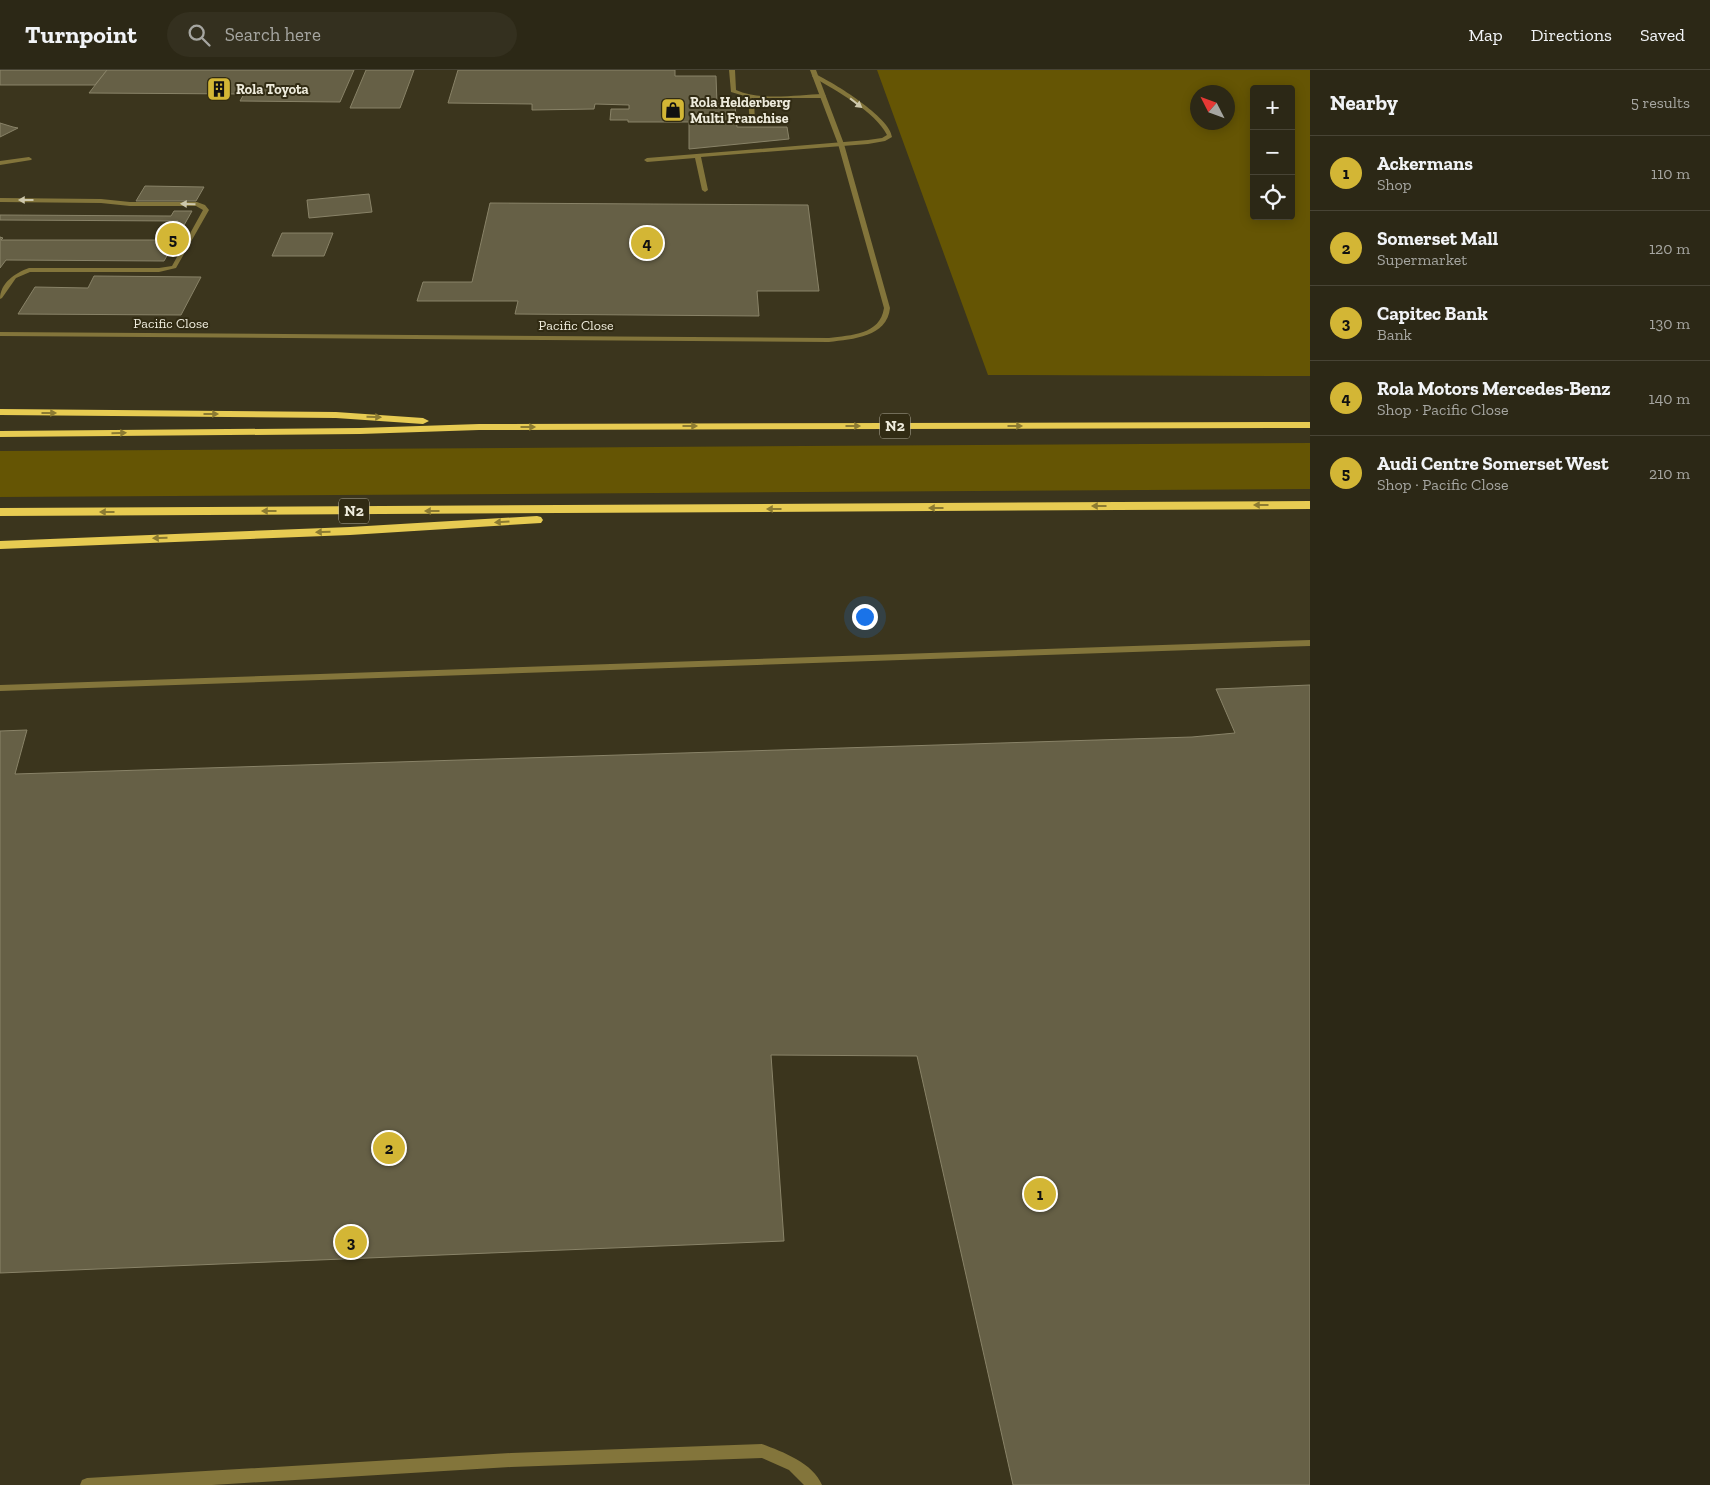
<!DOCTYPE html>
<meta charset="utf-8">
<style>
:root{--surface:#2c2816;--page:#34301f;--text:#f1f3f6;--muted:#a6a6a1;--line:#484435;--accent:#d3b635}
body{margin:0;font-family:"Zilla Slab",serif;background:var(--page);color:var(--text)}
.controls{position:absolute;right:15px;top:15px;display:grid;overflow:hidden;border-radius:5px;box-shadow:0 2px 12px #0003}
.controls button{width:45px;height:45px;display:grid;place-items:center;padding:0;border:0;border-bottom:1px solid var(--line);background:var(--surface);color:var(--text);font:25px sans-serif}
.compass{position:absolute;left:1190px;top:15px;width:45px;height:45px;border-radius:50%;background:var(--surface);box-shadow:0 2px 12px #0003;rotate:312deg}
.you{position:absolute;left:864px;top:546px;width:18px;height:18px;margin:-12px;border:4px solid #fff;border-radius:50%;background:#1a73e8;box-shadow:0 0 0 8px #1a73e833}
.badge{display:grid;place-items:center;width:32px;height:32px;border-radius:50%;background:var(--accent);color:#111;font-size:16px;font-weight:700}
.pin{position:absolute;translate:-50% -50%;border:2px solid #fff;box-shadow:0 1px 5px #0006}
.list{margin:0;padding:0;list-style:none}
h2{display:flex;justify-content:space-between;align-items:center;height:65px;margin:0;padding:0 20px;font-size:21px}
h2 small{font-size:16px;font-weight:400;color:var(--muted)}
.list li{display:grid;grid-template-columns:32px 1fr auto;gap:15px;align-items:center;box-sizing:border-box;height:75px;padding:0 20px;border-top:1px solid var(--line)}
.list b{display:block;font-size:19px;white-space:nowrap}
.list p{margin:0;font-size:16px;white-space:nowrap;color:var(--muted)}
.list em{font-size:16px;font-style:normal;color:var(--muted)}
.icon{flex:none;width:28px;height:28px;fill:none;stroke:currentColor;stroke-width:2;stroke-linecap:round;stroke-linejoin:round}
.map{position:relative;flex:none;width:1310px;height:1415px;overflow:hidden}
header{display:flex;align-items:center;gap:30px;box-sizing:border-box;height:70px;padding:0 25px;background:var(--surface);border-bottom:1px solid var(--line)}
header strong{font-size:24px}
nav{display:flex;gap:28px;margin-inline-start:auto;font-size:18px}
.search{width:350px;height:45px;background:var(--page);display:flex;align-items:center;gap:12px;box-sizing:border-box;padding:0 18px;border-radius:28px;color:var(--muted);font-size:19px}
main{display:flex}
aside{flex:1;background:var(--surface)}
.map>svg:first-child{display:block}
.green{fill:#655504;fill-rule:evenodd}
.building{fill:#666046;stroke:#898368}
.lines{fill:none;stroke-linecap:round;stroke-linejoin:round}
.lane{fill:#83753b;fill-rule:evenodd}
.street{fill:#83753b;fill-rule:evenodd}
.highway{fill:#e7cb52;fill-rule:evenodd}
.oneway{fill:#cec8ac}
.oneway2{fill:#8c7b32}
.labels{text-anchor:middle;stroke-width:4;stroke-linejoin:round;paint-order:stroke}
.far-poi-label{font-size:14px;font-weight:bold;fill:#eeebdc;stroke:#312b13;text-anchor:start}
.far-street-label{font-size:14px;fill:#eeebdc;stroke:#312b13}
.shield{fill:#312b13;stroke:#b5b1a0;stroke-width:1}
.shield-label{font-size:15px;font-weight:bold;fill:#eeebdc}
</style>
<header>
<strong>Turnpoint</strong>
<div class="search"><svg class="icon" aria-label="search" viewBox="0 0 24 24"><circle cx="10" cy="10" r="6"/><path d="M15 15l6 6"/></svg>Search here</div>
<nav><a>Map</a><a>Directions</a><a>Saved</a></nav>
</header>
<main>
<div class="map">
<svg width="1310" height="1415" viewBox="0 0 1310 1415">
<rect width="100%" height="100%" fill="#3b351d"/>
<g class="green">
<path d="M877,0H1310V306L988,305ZM1254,19H1291V146H1254ZM1198,22H1228V52H1198Z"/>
<path d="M1310,373V419L0,427V381Z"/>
</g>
<g class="building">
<path d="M0,0H107L95,15H0Z"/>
<path d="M107,0H354L340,32L240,31L244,24L89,23Z"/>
<path d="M366,0H414L400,38H350Z"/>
<path d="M458,0H675V6H716L717,34L735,35L737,57H787L789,69L689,79V52H628V50H610L611,39H629V35L595,34L594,39L532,40V34L448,33Z"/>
<path d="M0,53L13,57L18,58L0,67Z"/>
<path d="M145,116L204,117L196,131H136Z"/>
<path d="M369,124L372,142L309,148L307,130Z"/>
<path d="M490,133L808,135L819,221H757L759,246L515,244L518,231H417L423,212H472Z"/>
<path d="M174,141H192L164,191L6,190L0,198V167L3,168L1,170H167L178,151L0,150V145L171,146Z"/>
<path d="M282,163H333L324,186H272Z"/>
<path d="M94,206L201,207L181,245L18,244L35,217L88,218Z"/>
<path d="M1310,615V1415H1013L917,986L771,985L784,1171L0,1203V661L27,660L15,704L1192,667L1235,663L1216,619Z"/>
</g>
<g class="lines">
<g class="lane">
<path d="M729,0H735L736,20C760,31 797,25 823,24L826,26L823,28H754L755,54L750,55L748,27L731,22Z"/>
<path d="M815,4C833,12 891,48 892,67L885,71L868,74L701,87L708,120L705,122L702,120L695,88L647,92L644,90L647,88L868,70L882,68L887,65C875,41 836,21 813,7L812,6Z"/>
<path d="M29,87L32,89L31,90L0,95V91Z"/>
<path d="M0,128L101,129L130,132H197L205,135L209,140L176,198L159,202H30L16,208L2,228L0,229C0,213 15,203 29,198H159L172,196L203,140L196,136H130L101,133L0,132Z"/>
<path d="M1310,570V576L0,621V615Z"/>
<path d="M762,1374C783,1382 813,1393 822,1415H804L789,1400L762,1388L511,1397L212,1415H80L82,1410L87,1408L511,1383Z"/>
</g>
<path class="street" d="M810,0H816L844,74L890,238C887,267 853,269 829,272L0,266V262L829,268C851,265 880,265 884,238L838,74Z"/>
<g class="highway">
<path d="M0,339L336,342L423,348L429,351L423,354L336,348L0,345Z"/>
<path d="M1310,352V358L479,360L360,364L0,367V361L360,358L479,354Z"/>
<path d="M1310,431V439L0,446V438Z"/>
<path d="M537,446L541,447L543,450L541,453L350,465L0,479V471L350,457Z"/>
</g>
</g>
<defs><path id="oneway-solid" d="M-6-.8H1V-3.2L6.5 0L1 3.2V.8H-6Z" transform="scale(1.25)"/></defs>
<g class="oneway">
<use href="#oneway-solid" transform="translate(856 33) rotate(38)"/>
<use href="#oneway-solid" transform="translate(26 130) rotate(-180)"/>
<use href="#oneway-solid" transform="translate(188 134) rotate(-179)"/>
</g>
<g class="oneway2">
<use href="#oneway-solid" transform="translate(49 343)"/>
<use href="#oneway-solid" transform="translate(211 344)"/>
<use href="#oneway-solid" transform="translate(374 347) rotate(2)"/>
<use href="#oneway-solid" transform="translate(690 356)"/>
<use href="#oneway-solid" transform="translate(853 356)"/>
<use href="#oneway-solid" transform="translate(1015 356)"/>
<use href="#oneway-solid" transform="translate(528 357)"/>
<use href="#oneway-solid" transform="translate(119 363) rotate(-1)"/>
<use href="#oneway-solid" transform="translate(1261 435) rotate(180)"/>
<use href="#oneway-solid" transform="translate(1099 436) rotate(180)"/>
<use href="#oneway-solid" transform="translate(936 438) rotate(180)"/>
<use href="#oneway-solid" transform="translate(774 439) rotate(180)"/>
<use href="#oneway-solid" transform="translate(269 441) rotate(180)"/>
<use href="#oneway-solid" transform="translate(432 441) rotate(180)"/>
<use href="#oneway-solid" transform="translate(107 442) rotate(180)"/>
<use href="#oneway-solid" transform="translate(502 452) rotate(177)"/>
<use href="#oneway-solid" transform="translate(323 462) rotate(178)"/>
<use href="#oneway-solid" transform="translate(160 468) rotate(178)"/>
</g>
<defs>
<symbol id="building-square" viewBox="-11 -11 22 22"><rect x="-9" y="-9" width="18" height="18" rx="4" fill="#d3b635" stroke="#312b13"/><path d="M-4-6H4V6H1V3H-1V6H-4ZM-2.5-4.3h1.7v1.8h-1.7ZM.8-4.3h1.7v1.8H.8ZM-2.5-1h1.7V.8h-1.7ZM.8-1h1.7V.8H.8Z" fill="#111"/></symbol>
<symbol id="shop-square" viewBox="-11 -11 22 22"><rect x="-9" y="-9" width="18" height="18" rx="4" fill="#d3b635" stroke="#312b13"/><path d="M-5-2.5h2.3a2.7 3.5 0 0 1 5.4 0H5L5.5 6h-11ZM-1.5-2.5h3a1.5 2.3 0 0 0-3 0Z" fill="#111"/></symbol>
</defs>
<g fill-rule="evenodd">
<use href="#building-square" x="205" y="5" width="28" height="28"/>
<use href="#shop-square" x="659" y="26" width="28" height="28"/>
</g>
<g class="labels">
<g class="far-poi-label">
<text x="236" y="24">Rola Toyota</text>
<text x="690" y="37">Rola Helderberg<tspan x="690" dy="16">Multi Franchise</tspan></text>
</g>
<g class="far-street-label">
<text x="171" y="258">Pacific Close</text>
<text x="576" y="260">Pacific Close</text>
</g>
<g class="shield">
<rect x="880" y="343.5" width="30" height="25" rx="4"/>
<rect x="339" y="428.5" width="30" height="25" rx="4"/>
</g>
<g class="shield-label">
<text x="895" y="361">N2</text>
<text x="354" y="446">N2</text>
</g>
</g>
</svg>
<div class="controls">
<button>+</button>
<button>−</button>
<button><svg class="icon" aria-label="locate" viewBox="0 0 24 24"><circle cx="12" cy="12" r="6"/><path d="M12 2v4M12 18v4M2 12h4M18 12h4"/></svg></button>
</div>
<svg class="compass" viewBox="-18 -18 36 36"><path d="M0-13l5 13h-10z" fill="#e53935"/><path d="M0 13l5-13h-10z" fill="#a6a6a1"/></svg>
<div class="you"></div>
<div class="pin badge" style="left:1040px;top:1124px">1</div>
<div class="pin badge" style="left:389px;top:1078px">2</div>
<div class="pin badge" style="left:351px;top:1172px">3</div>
<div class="pin badge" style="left:647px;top:173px">4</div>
<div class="pin badge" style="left:173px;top:169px">5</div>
</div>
<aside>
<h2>Nearby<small>5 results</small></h2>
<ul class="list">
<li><span class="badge">1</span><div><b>Ackermans</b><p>Shop</p></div><em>110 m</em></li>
<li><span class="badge">2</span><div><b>Somerset Mall</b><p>Supermarket</p></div><em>120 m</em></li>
<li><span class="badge">3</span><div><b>Capitec Bank</b><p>Bank</p></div><em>130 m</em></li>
<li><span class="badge">4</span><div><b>Rola Motors Mercedes-Benz</b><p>Shop · Pacific Close</p></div><em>140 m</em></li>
<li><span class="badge">5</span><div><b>Audi Centre Somerset West</b><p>Shop · Pacific Close</p></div><em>210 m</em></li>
</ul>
</aside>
</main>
